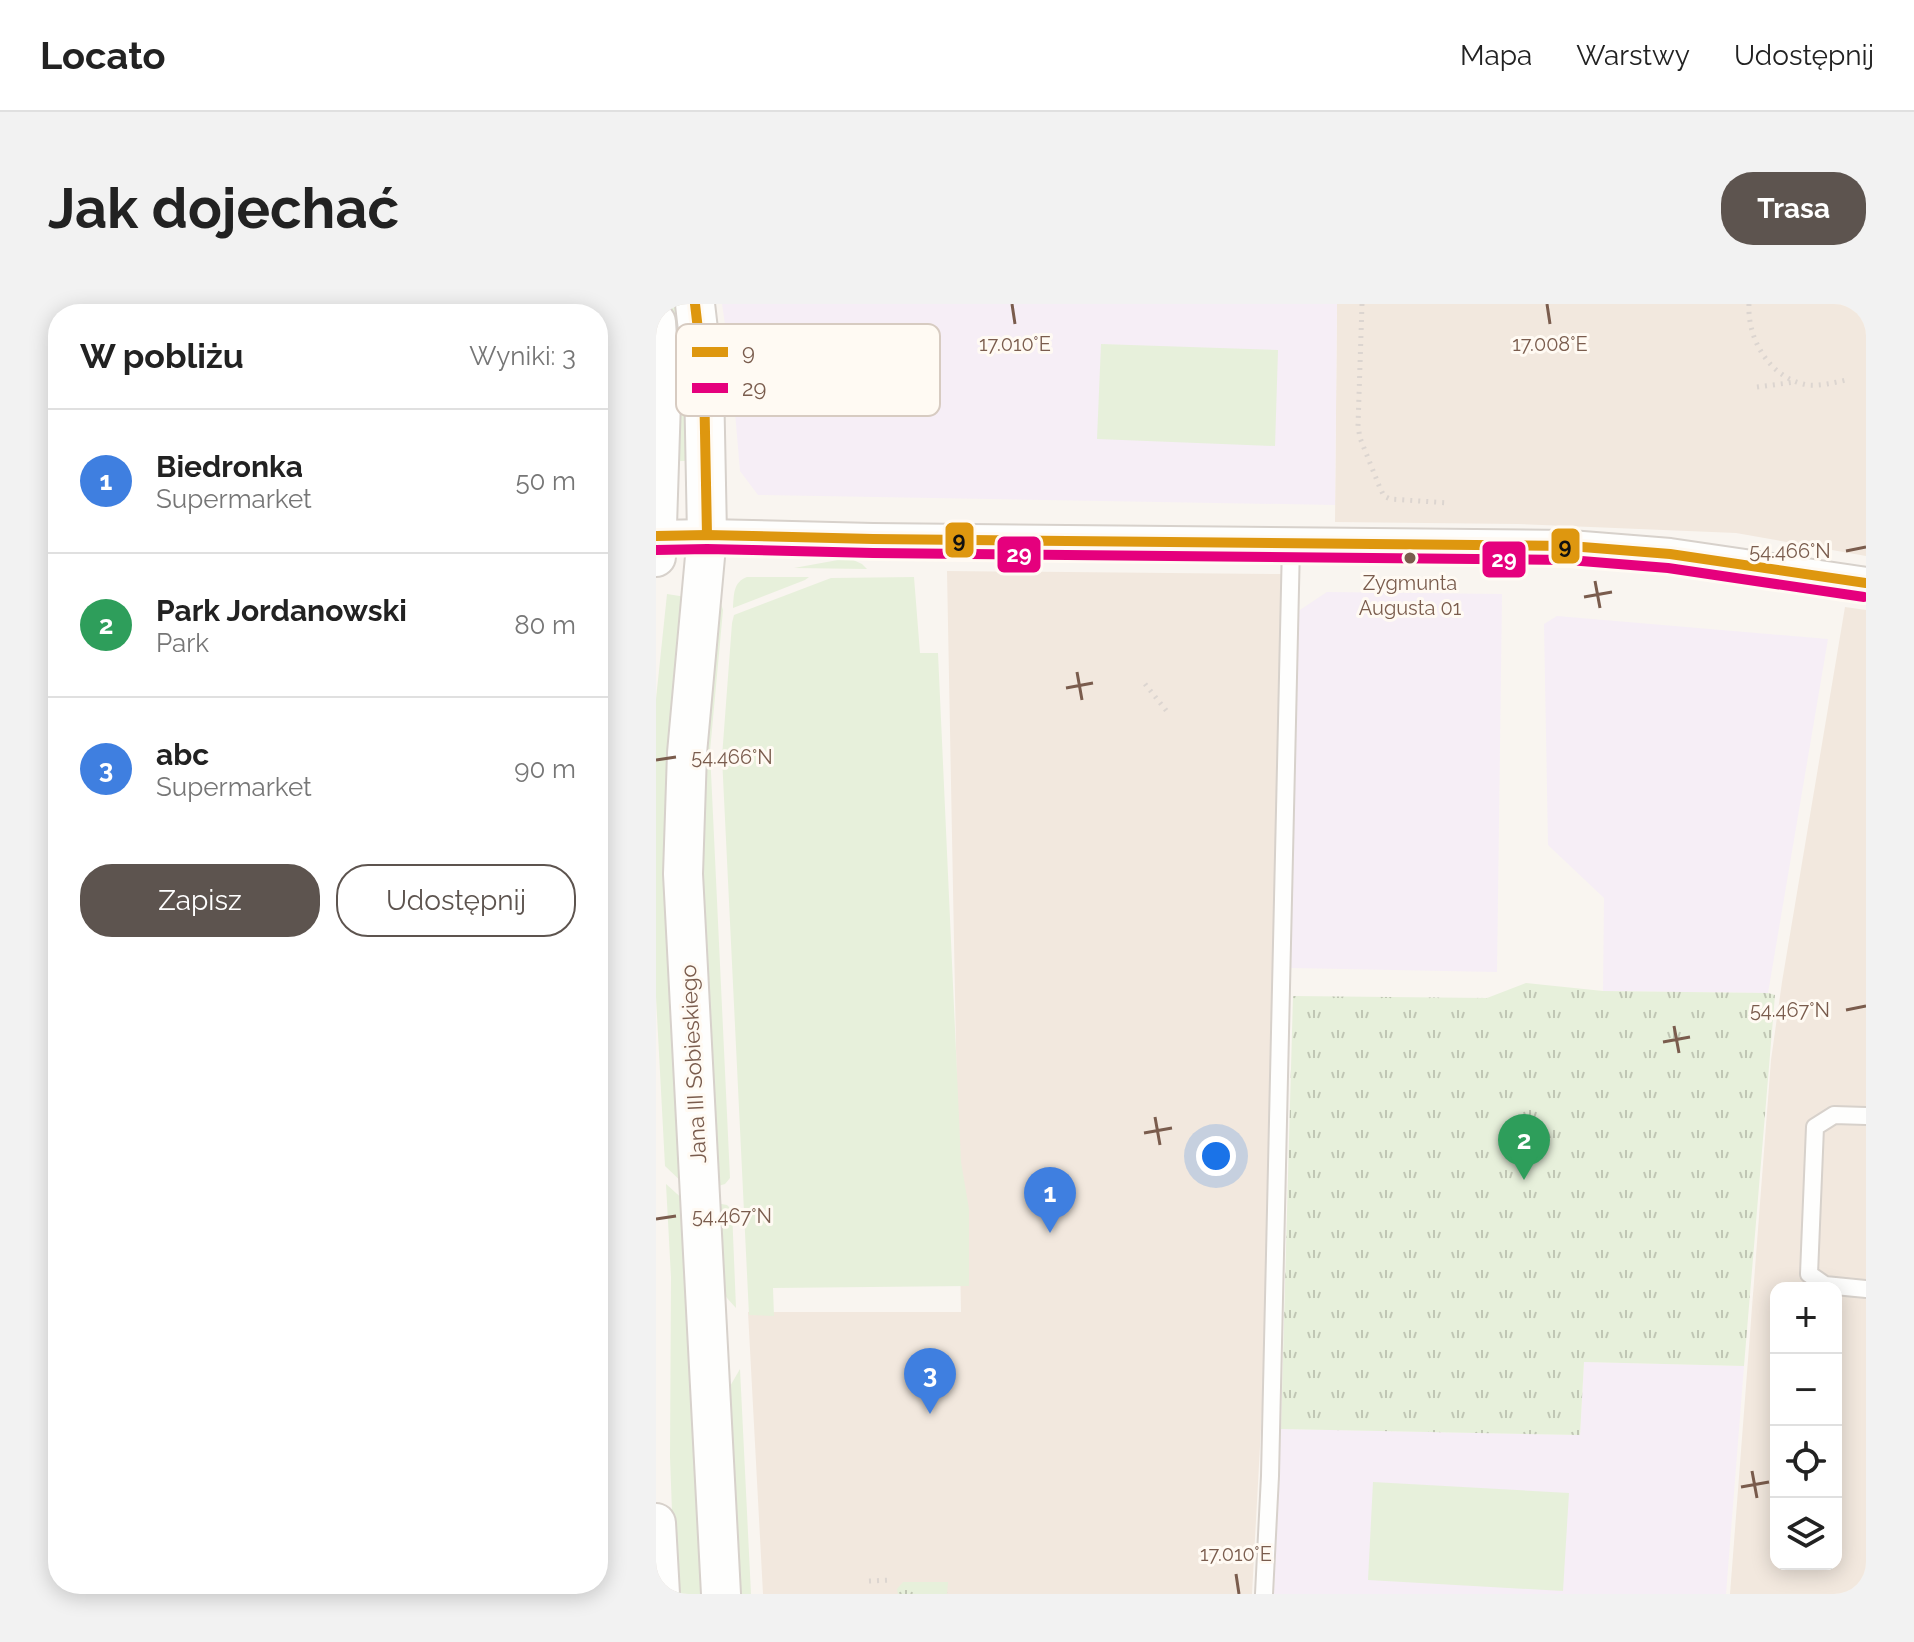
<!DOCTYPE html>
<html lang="pl">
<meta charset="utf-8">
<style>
:root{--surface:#fff;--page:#f2f2f2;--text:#222;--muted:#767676;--line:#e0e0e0;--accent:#5d544f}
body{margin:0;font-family:Raleway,sans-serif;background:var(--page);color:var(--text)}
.controls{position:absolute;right:24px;bottom:24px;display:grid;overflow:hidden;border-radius:16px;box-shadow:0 4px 20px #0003}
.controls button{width:72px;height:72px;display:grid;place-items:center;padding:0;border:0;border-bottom:2px solid var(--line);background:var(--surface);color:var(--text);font:40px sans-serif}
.you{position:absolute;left:560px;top:852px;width:28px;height:28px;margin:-20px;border:6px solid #fff;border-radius:50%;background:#1a73e8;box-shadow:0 0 0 12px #1a73e833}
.badge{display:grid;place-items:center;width:52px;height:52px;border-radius:50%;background:var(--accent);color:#fff;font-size:26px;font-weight:700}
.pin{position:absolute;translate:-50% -66px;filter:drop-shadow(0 2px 4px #0008)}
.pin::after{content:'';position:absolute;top:42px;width:28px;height:24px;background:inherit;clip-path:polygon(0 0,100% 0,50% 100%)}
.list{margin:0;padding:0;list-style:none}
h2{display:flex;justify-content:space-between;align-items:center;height:104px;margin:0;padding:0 32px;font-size:34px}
h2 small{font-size:26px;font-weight:400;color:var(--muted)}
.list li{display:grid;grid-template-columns:52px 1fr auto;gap:24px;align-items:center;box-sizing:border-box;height:144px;padding:0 32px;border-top:2px solid var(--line)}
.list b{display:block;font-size:30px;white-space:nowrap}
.list p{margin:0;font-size:26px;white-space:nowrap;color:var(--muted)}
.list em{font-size:26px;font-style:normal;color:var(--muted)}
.actions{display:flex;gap:16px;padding:24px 32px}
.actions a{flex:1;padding:18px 0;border:2px solid var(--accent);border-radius:32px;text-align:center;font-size:28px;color:var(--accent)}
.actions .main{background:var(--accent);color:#fff}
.icon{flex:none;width:44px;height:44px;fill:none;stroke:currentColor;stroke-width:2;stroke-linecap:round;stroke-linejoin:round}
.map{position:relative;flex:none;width:1210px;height:1290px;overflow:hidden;border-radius:32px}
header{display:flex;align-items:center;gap:48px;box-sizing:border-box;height:112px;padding:0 40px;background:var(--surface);border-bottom:2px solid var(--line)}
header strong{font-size:38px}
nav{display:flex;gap:44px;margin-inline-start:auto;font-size:28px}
.intro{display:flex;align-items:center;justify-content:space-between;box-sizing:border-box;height:192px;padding:0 48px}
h1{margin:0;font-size:56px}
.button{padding:20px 36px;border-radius:32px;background:var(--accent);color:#fff;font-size:28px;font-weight:700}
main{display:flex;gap:48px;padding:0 48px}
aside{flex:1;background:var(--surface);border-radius:32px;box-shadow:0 4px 20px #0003}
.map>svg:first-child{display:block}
.residential{fill:#f2e8de;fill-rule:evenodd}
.education{fill:#f6eef6}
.green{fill:#e7f0db}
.park{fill:url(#park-tufts)}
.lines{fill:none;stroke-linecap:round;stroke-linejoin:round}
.service-casing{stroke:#d7d1cb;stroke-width:20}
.minor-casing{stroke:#d7d1cb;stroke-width:34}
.tertiary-casing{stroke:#d7d1cb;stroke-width:42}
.path{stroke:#dcd5d0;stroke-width:5;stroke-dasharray:2 6;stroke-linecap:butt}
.service{stroke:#fefefd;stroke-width:16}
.minor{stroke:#fefefd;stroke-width:30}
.tertiary{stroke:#fefefd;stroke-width:38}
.bus-1-casing{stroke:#fffaf3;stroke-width:16}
.bus-2-casing{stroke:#fffaf3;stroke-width:16}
.bus-1{stroke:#de970f;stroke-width:10}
.bus-2{stroke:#e5007d;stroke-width:10}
.ticks{fill:none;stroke:#7a5c4d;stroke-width:3}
.bus-dot{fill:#7a5c4d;stroke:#fffaf3;stroke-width:3}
.labels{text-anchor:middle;stroke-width:6;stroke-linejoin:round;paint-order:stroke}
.bus-label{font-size:20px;fill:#7a5c4d;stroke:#fffaf3}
.street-label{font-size:22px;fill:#7a5c4d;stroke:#fffaf3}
.key{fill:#fffaf3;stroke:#d7cbc1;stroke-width:2}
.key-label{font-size:22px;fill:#7a5c4d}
.ticks-label{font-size:20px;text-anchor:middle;fill:#7a5c4d;stroke:#fffaf3;stroke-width:6;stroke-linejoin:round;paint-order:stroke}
.line-badge{stroke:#fffaf3;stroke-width:3}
.badge-label{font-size:22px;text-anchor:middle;font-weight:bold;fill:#fff}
.pale-badge-label{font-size:22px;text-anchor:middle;font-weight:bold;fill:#111}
</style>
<header>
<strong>Locato</strong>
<nav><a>Mapa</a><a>Warstwy</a><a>Udostępnij</a></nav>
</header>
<div class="intro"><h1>Jak dojechać</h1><a class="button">Trasa</a></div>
<main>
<aside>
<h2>W pobliżu<small>Wyniki: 3</small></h2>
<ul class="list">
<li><span class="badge" style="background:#3f7fe0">1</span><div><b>Biedronka</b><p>Supermarket</p></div><em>50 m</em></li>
<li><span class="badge" style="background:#2e9e5b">2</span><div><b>Park Jordanowski</b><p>Park</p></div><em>80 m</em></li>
<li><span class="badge" style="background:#3f7fe0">3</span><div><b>abc</b><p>Supermarket</p></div><em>90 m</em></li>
</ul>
<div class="actions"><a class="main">Zapisz</a><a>Udostępnij</a></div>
</aside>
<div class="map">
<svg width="1210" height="1290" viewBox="0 0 1210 1290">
<defs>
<pattern id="park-tufts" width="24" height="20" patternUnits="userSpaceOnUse" patternTransform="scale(2)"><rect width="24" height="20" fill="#e7f0db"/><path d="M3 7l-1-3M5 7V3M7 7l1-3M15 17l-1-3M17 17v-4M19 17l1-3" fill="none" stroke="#c0c6b4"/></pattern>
</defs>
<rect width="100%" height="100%" fill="#f9f5f0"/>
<g class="residential">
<path d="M681,0H1210V252L1080,229L862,220L679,218Z"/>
<path d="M291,267L628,270L612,994L596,1290H107L92,1008H305Z"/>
<path d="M1189,303L1210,306V1290H1074L1115,756L1126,678ZM1120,984H1180V1260H1120Z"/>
</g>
<g class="education">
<path d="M66,0H681L679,201L102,191L84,167L75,61Z"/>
<path d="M671,288L846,290L841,668L635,664L641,308Z"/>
<path d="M901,312L1172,335L1112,689L947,687L948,594L892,541L888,320Z"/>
<path d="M928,1058L1088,1062L1070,1290H618L625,1125L924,1131Z"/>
</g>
<g class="green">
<path d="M15,0H25L39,157H21L20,68Z"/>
<path d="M445,40L622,46L619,142L441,135Z"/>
<path d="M193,254L206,260L211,265L138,264Z"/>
<path d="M91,273H153L149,276L77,304C78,291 77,278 91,273Z"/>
<path d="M258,273L264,349H282L305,858L313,905V982L117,984L118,1012L93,1011L66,453L76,319L78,311L175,274Z"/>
<path d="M11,290L30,293L29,881L9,862L0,693V395Z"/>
<path d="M64,297L67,306L54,447L74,874L69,880L59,883L43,528Z"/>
<path d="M10,880L30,898L49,1290H19L14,1153L15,973Z"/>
<path d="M60,899L71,901L76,906L80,1004L71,994L67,987Z"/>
<path d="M84,1065L95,1290H80L73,1084Z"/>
<path d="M717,1178L913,1189L907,1287L712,1276Z"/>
</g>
<g class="park">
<path d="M870,679L947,687L1112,689L1119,691L1088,1062L928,1058L924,1131L625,1125L637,692L831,694Z"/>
<path d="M247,1278H292L291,1290H242L241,1285Z"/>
</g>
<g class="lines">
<defs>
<g id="service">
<path d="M1210,812L1178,811L1159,823L1153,970L1169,981L1210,985"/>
<path d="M608,1290L614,1172L635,240"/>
</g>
<path id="minor" d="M0,232L51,231L217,235L914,242L1014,250L1210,279"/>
<g id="tertiary">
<path d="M39,0L48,77L51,231L31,449L27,570L65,1290"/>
<path d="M0,18L5,97L0,253"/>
<path d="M0,1219L4,1290"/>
</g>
</defs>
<use href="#service" class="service-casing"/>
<use href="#minor" class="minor-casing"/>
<use href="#tertiary" class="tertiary-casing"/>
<g class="path">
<path d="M706,0L702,122L704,134L724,184L728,192L734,195L793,199"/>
<path d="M1093,0C1091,35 1114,75 1152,81C1164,82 1177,79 1190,76"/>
<path d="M1101,83L1139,78"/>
<path d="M489,380L513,410"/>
<path d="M213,1277L235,1276"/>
</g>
<use href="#service" class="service"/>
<use href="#minor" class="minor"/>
<use href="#tertiary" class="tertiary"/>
<defs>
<g id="bus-1">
<path d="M39,0L48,77L51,231"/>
<path d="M0,232L51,231L217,235L914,242L1014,250L1210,279"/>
</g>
<path id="bus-2" d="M0,246L51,245L217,249L913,256L1012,264L1208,293"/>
</defs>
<use href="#bus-1" class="bus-1-casing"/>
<use href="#bus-2" class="bus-2-casing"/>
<use href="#bus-1" class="bus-1"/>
<use href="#bus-2" class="bus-2"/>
</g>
<path class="ticks" d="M356,0L359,20M891,0L894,20M1190,247L1210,243M939,277L944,304M928,293L956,288M421,368L426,396M410,384L437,379M0,456L20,453M1190,706L1210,702M1018,722L1023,749M1007,738L1034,733M499,813L504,841M488,829L516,824M0,915L20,912M1096,1167L1101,1194M1085,1183L1113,1178M580,1270L583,1290"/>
<circle class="bus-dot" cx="754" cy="254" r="7"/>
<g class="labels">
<g class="bus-label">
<text x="754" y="286">Zygmunta<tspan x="754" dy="25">Augusta 01</tspan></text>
</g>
<g class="street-label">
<text transform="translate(37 760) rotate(-93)" y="8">Jana III Sobieskiego</text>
</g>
</g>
<rect x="20" y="20" width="264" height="92" rx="12" class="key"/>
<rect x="36" y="43" width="36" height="10" fill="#de970f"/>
<rect x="36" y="79" width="36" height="10" fill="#e5007d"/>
<g class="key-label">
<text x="86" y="56">9</text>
<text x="86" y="92">29</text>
</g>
<g class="ticks-label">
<text x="359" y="47">17.010°E</text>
<text x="894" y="47">17.008°E</text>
<text x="1134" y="254">54.466°N</text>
<text x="76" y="460">54.466°N</text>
<text x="1134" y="713">54.467°N</text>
<text x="76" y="919">54.467°N</text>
<text x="580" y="1257">17.010°E</text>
</g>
<g class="line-badge">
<rect x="288" y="217" width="31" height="38" rx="8" fill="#de970f"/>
<rect x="894" y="223" width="31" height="38" rx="8" fill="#de970f"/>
<rect x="340" y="231" width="46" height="39" rx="8" fill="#e5007d"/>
<rect x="825" y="236" width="46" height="39" rx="8" fill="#e5007d"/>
</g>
<g class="badge-label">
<text x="363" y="258">29</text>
<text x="848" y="263">29</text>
</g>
<g class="pale-badge-label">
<text x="303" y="244">9</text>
<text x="909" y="250">9</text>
</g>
</svg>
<div class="controls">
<button>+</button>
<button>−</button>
<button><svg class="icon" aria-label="locate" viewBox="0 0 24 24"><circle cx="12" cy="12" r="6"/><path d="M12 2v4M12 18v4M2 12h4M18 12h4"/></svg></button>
<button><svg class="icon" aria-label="layers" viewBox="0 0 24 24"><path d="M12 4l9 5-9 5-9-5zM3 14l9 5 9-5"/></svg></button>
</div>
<div class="you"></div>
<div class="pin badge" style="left:394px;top:929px;background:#3f7fe0">1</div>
<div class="pin badge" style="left:868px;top:876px;background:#2e9e5b">2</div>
<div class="pin badge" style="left:274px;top:1110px;background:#3f7fe0">3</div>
</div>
</main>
